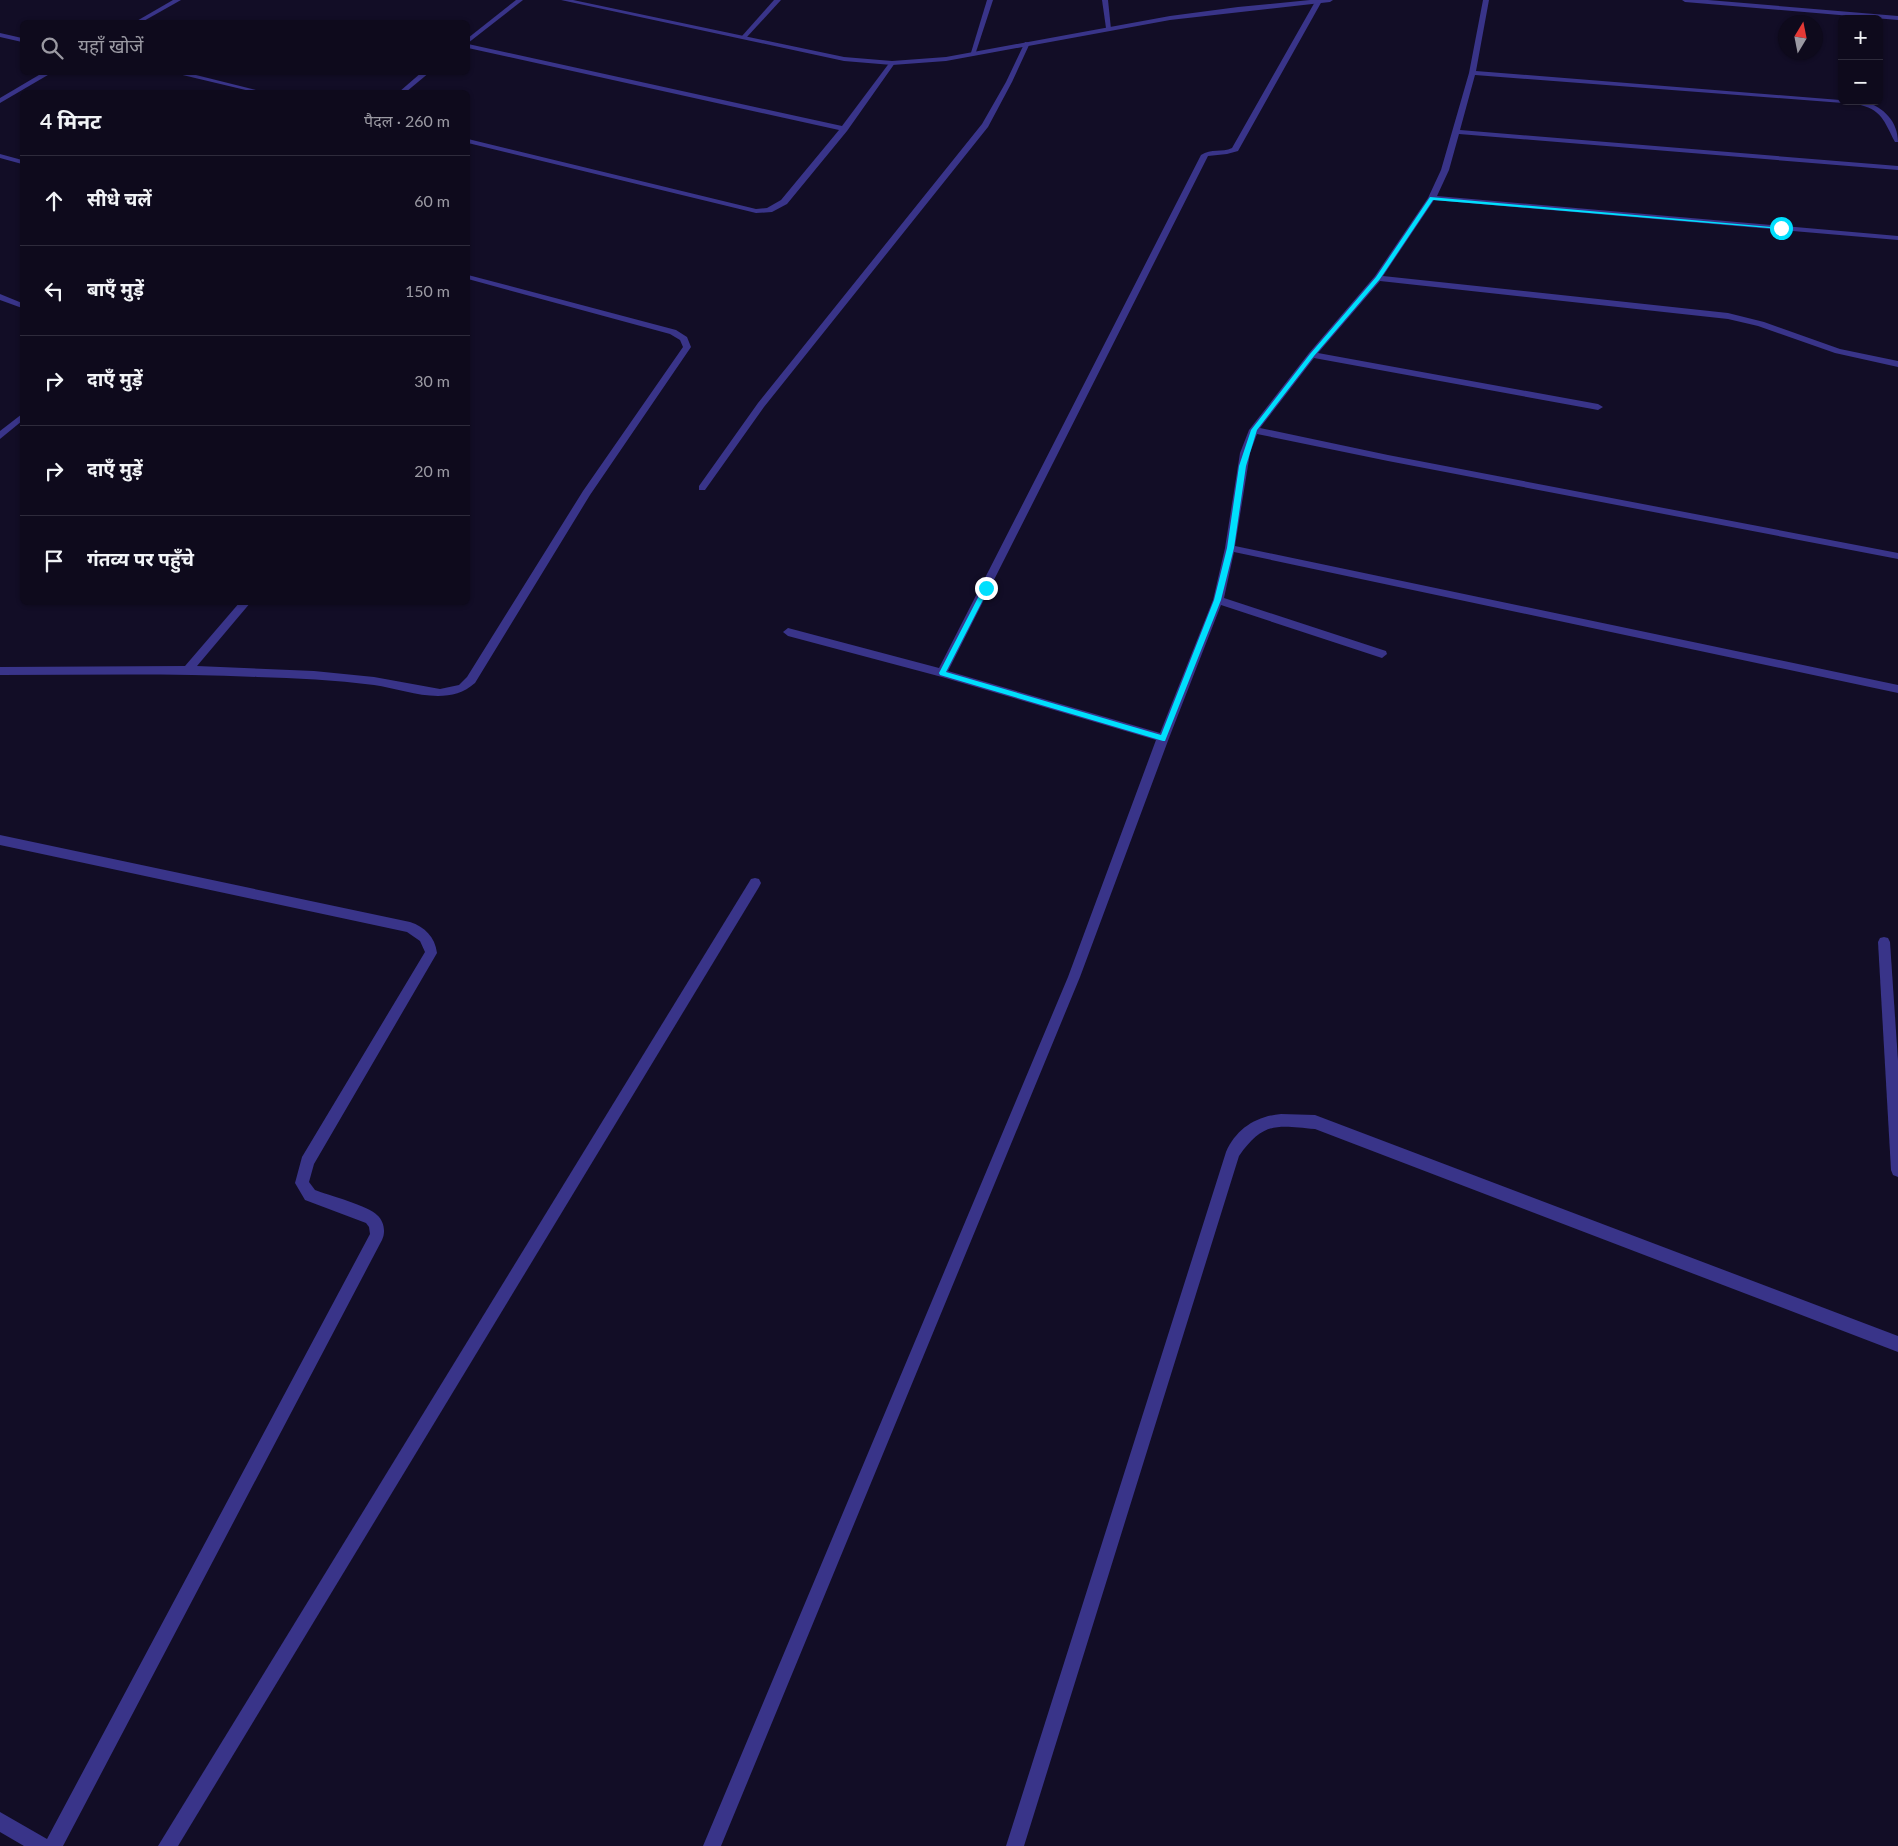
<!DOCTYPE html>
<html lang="hi">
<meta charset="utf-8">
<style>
:root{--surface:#0e0a1c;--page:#171325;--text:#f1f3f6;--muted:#9b9aa3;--line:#2e2b3b}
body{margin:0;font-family:Lato,"Noto Sans Devanagari",sans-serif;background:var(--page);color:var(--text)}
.controls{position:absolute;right:15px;top:15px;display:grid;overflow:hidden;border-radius:8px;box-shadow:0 1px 4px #0004}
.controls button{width:45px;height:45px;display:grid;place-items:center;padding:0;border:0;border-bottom:1px solid var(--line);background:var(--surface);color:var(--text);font:25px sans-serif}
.compass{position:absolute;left:1778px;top:15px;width:45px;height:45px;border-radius:50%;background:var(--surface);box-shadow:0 1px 4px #0004;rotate:10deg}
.stop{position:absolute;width:15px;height:15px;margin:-11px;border:4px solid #00dffd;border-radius:50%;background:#fff}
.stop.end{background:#00dffd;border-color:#fff;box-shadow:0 1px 5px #0008}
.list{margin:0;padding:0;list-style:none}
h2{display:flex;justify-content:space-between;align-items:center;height:65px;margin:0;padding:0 20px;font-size:21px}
h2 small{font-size:16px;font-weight:400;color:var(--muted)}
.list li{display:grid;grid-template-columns:32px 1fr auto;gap:15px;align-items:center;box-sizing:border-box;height:90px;padding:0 20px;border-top:1px solid var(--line)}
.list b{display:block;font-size:19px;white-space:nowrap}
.list em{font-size:16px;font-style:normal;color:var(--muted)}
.icon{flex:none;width:28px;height:28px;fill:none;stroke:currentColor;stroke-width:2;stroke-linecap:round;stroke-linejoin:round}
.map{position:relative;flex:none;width:1898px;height:1846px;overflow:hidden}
.search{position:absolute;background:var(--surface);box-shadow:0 1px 4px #0004;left:20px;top:20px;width:450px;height:55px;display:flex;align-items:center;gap:12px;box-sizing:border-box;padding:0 18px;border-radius:8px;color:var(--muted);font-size:19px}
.panel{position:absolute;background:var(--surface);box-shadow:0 1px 4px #0004;left:20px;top:90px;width:450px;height:515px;border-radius:8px}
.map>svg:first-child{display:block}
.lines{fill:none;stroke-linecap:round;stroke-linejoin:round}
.minor{fill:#393489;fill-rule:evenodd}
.tertiary{fill:#393489;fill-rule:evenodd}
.route{fill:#00dffd}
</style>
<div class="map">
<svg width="1898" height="1846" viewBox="0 0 1898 1846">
<rect width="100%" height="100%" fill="#120d26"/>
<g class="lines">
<g class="minor">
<path d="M173,0H181L142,22H135Z"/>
<path d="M516,0H523L468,43V38Z"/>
<path d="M774,0H781L746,38H742V36Z"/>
<path d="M987,0H993L975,55L970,56Z"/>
<path d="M1102,0H1108L1111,29L1106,28Z"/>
<path d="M1316,0L1322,1L1238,151L1227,154L1208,156L948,671L1160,733L1213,600L1225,548L1240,453L1249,430L1309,353L1375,276L1428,198L1441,170L1469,73L1483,0H1489L1476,71L1865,102C1884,107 1898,122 1898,142H1895C1884,121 1882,109 1856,104L1475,75L1460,130L1898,166V170L1459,134L1449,170L1437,196L1898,236V240L1434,200L1383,276L1728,313L1764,322L1840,349L1898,361V367L1835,353L1758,326L1728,319L1380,281L1318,353L1598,404L1603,407L1598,410L1314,358L1260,428L1388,455L1898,553V559L1388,461L1257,434L1250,453L1235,546L1898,685V693L1234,552L1224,598L1386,651L1387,654L1382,658L1221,605L1169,738L1080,977L721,1846H703L1068,977L1156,740L942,677L788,636L783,632L788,628L939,668L1201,155C1211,148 1222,153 1232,148Z"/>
<path d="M0,33L22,38V42L0,37Z"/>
<path d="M1025,42L1030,43L1012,82L988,127L764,407L705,490H699V486L758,403L982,124L1006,82Z"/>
<path d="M468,44L842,126L890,62L895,63L847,131L787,204L772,212L756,213L468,143V139L756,209L767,208L781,200L839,130L468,48Z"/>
<path d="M44,72H53L0,103V98Z"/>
<path d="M170,72H184L264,92H254Z"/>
<path d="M422,72H430L406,92H399Z"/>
<path d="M0,154L22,160V164L0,158Z"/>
<path d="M468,275L676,330L687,337L691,347L590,495L475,683C447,708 407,690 374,685C335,680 296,678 257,677C171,673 86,675 0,675V667L185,666L240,602H251L197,666L314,671L374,677L440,689L459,685L467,677L583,491L683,347L680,340L670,334L468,279Z"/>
<path d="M0,294L22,303V308L0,300Z"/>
<path d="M22,414V421L0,439V431Z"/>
<path d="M0,835L410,922C425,927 435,937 437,953L314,1164L309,1182L315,1190C328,1195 369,1206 377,1215C384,1221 386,1232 382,1240L63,1846H24L0,1832V1812L47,1839L370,1234L369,1227L366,1223L305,1200L295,1183L302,1157L425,952L420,941L407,932L0,845Z"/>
<path d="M755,878L759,879L761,883L759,887L178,1846H158L751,879Z"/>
<path d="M1884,937L1888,938L1890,942L1898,1061V1177L1893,1175L1891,1170L1878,942L1880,938Z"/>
<path d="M1281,1114L1315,1115L1898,1336V1352L1315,1129C1276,1125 1263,1122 1239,1156L1024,1846H1006L1226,1152C1236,1129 1256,1116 1281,1114Z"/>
</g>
<g class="tertiary">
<path d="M561,0H573L844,57L892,61L946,57L1170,16L1238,7L1310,0H1333L1330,2L1170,20L946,61L892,65L844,61Z"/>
<path d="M1682,0H1708L1898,16V20L1685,2Z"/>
</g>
</g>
<path class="route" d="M1430,197L1784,228L1781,229L1433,200L1380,279L1314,356L1257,430L1246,466L1234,548L1221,600L1165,741H1163L940,675L939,673L983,588L986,585L989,588L946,672L1161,735L1214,600L1227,548L1239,466L1251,430L1310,354L1376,277Z"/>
</svg>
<div class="controls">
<button>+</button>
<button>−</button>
</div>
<svg class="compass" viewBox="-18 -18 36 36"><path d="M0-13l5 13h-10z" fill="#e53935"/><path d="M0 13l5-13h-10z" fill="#9b9aa3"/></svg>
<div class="stop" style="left:1781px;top:228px"></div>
<div class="stop end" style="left:986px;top:588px"></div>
<div class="search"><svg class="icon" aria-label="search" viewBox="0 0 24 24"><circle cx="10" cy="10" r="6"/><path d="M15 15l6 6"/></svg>यहाँ खोजें</div>
<section class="panel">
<h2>4 मिनट<small>पैदल · 260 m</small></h2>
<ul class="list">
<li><svg class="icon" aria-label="ahead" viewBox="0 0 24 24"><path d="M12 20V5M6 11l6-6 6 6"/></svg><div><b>सीधे चलें</b></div><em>60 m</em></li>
<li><svg class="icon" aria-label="left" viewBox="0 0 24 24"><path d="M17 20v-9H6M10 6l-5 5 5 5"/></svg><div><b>बाएँ मुड़ें</b></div><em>150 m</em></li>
<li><svg class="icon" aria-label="right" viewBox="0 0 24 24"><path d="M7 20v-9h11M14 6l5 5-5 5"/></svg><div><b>दाएँ मुड़ें</b></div><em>30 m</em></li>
<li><svg class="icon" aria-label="right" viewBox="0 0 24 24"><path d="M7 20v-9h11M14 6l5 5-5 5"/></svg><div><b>दाएँ मुड़ें</b></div><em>20 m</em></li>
<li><svg class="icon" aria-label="arrive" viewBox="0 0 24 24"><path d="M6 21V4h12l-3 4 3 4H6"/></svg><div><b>गंतव्य पर पहुँचे</b></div></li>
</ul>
</section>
</div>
